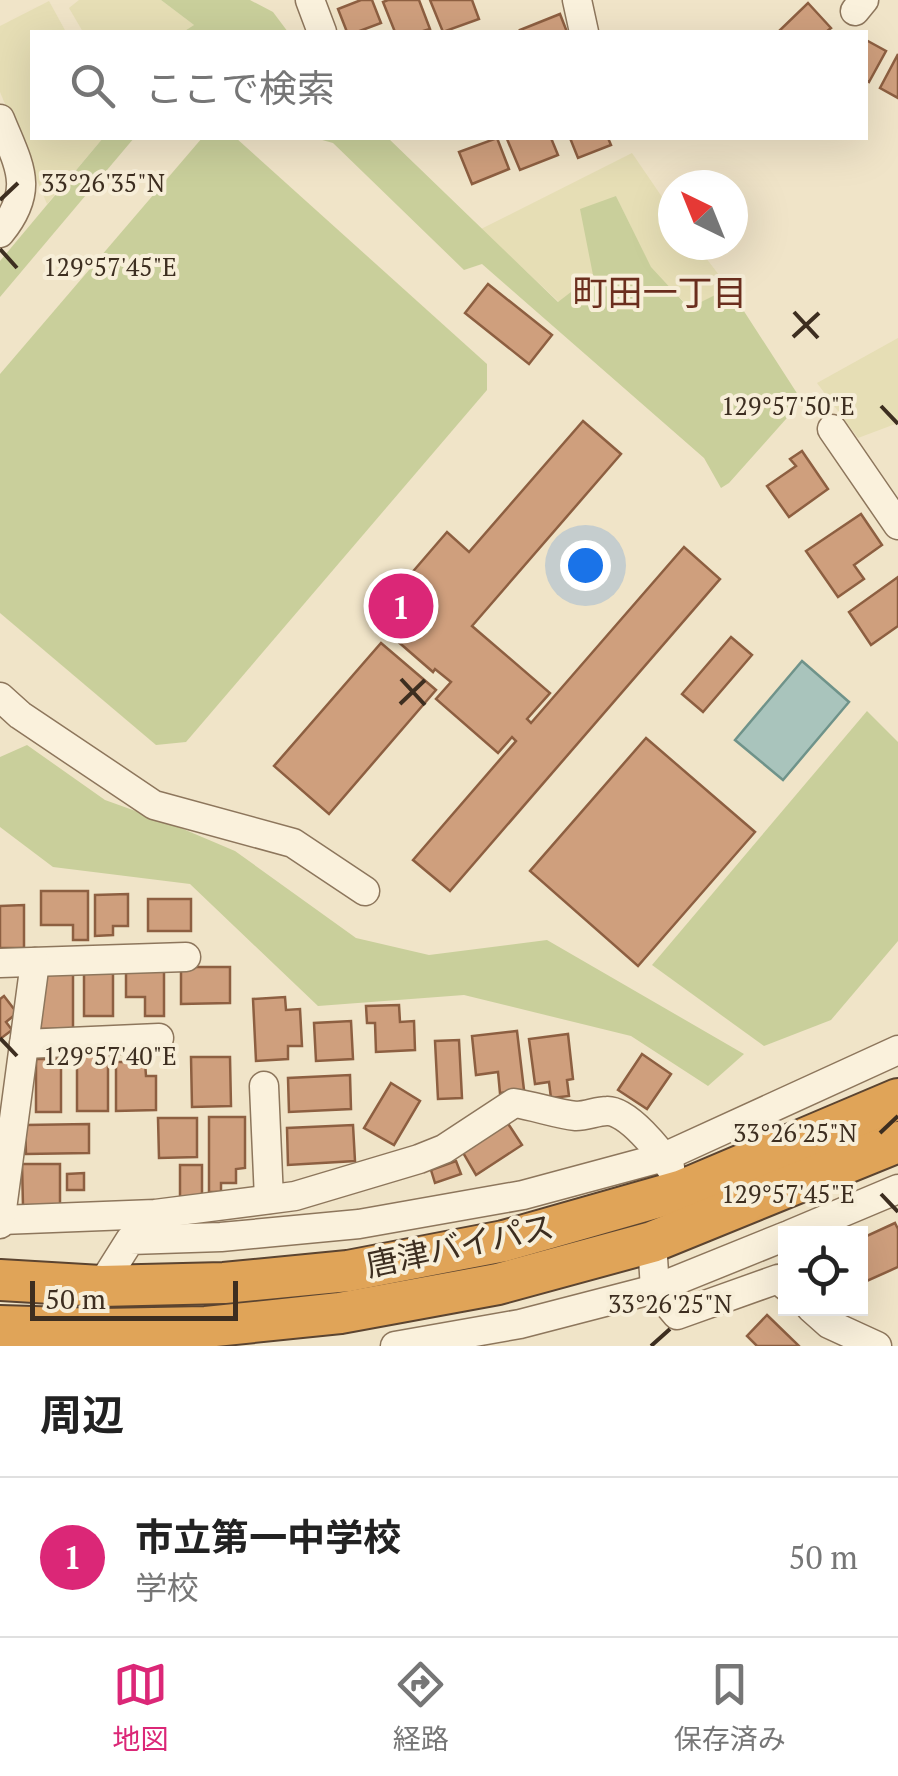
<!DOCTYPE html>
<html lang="ja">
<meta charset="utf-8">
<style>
:root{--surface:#fff;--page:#f2f2f2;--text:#222;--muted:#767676;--line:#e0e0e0;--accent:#db2777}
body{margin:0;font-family:"PT Serif","Noto Sans JP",serif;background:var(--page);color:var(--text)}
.controls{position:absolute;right:30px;bottom:30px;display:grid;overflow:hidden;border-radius:0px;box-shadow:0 10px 40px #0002}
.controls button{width:90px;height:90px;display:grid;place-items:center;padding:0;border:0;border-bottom:2px solid var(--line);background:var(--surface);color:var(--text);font:50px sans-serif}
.compass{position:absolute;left:658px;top:170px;width:90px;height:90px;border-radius:50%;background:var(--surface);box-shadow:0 10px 40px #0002;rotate:317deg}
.scale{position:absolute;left:30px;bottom:25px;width:208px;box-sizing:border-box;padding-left:10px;border:5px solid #3d2e20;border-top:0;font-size:28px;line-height:35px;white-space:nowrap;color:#3d2e20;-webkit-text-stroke:8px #f7eed8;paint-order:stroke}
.you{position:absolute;left:585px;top:565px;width:35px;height:35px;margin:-25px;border:8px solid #fff;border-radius:50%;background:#1a73e8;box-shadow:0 0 0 15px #1a73e833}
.badge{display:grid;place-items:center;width:65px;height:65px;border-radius:50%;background:var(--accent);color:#fff;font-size:32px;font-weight:700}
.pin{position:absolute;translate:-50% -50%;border:5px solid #fff;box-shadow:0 2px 10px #0006}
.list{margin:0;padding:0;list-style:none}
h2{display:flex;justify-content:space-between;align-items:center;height:130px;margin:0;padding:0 40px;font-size:42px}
h2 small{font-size:32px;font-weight:400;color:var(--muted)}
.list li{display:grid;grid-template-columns:65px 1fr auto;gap:30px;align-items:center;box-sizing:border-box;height:160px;padding:0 40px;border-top:2px solid var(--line)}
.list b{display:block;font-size:38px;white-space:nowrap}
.list p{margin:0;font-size:32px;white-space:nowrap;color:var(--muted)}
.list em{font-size:32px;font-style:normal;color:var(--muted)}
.icon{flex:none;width:55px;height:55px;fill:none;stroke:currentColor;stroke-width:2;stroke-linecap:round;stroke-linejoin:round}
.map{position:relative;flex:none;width:898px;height:1346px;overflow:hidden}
.search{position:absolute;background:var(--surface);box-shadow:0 10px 40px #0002;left:30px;right:30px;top:30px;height:110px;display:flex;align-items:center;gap:25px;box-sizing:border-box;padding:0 35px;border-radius:0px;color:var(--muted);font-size:38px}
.sheet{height:290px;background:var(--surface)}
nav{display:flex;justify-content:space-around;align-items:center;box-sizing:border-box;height:140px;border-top:2px solid var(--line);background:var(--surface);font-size:28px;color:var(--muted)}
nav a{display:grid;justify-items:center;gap:5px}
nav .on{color:var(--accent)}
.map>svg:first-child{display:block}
.farmland{fill:#e6deb5}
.green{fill:#c9cf9b}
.water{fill:#a9c4bc;stroke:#6f938a;stroke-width:2.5}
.building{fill:#cf9f7d;stroke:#8d5f41;stroke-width:2.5}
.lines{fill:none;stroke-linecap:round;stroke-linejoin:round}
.minor-casing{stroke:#8d765c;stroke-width:31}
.highway-casing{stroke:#5b4430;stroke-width:44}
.minor{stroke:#faf1dc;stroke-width:28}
.highway{stroke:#e0a458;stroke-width:40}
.ticks{fill:none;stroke:#3d2e20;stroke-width:4}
.labels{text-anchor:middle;stroke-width:8;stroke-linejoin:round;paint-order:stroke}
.street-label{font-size:32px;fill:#3d2e20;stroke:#f7eed8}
.neighbourhood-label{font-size:35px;fill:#6b2e1e;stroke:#f7eed8}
.ticks-label{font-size:25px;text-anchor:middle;fill:#3d2e20;stroke:#f7eed8;stroke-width:8;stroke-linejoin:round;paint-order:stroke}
</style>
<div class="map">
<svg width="898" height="1346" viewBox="0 0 898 1346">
<rect width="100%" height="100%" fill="#f0e4c8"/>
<g class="farmland">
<path d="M79,0H161L194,25L183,32H83L69,8Z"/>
<path d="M49,1L66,32H32V138H103L47,204L0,92V26Z"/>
<path d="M632,153L673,213V245H696L729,288L690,308L651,268L616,196L593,275L559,302L481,229Z"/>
<path d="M898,338V423L858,438L817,383Z"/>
</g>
<g class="green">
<path d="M161,0H250L273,12L288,32H183L194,25Z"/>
<path d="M103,138H134L0,297V261Z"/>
<path d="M202,138H236L487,364V390L186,742L156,745L0,613V374Z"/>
<path d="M315,138H388L558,302L593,275L580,209L616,196L651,267L689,308L729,288L802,401L729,483L721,488L704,458L482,264L464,270L333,143Z"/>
<path d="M867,711L898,742V941L831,1020L764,1046L652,965Z"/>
<path d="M27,745L105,800L169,823L235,851L356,938L429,955L547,940L744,1054L708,1086L631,1036L464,995L318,1006L190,884L53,867L0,827V757Z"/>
</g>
<path class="water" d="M802,661L849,702L783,780L735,740Z"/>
<g class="building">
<path d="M361,0H372L381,23L357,32H347L338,9Z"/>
<path d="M388,0H419L430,29L420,32H395L383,2Z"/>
<path d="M430,0H472L479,19L443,32Z"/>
<path d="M808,3L831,28L826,32H778Z"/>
<path d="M560,14L567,32H521L520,30Z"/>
<path d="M866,40L886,51L869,82L866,80Z"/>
<path d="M898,54V98L880,88Z"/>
<path d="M497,138L509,169L472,184L459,152Z"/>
<path d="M510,138H551L558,155L520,170L507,139Z"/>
<path d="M570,138H608L611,145L578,158Z"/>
<path d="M488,284L552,335L529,364L465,313Z"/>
<path d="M583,421L621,454L472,626L550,693L527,719L531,723L684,547L720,579L450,891L413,860L516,741L512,737L498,753L436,699L451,682L435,669L433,672L372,619L447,532L469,552Z"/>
<path d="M802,451L828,489L789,517L767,486L796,466L790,459Z"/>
<path d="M861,514L882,545L854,565L864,579L838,597L806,551Z"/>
<path d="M898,577V626L871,645L849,612Z"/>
<path d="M731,637L752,655L703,712L682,694Z"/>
<path d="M381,643L436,690L329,814L274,766Z"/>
<path d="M646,738L755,832L638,966L530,871Z"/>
<path d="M41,891H88V940H73V925H41Z"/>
<path d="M128,894V926H113V935L95,936V895Z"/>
<rect x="148" y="899" width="43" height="32"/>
<path d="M24,905V948H0V906Z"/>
<path d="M126,965H164V1016H145V997H126Z"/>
<rect x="84" y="967" width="29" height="49"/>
<path d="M181,967H230V1003L181,1004Z"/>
<rect x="40" y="972" width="33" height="57"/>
<path d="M4,996L17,1013L6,1022L12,1030L0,1039V999Z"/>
<path d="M285,997L286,1010L300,1009L302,1046H288V1059L256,1061L253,999Z"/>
<path d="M399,1005L400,1022L414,1021L415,1050L376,1052L375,1023H367L366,1006Z"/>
<path d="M351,1021L353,1059L316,1061L314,1023Z"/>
<path d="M517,1031L524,1090L500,1093L498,1072L476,1075L472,1036Z"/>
<path d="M568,1034L573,1079L567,1080L569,1096L551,1098L549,1082L535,1084L529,1039Z"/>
<path d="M459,1040L462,1098L438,1099L435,1041Z"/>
<path d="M108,1054V1111H77V1055Z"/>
<path d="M642,1054L671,1074L647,1109L618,1090Z"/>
<path d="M191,1057H230L231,1106L192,1107Z"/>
<rect x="36" y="1059" width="25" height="53"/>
<path d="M116,1062H145L146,1076H156V1110L116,1111Z"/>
<path d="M350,1075L351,1109L289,1112L288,1078Z"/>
<path d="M391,1083L420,1101L394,1145L364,1128Z"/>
<path d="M209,1117H245V1168L236,1169V1183H221V1192H209Z"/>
<path d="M158,1118H197V1157L159,1158Z"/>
<path d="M507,1122L522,1145L476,1175L462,1151Z"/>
<path d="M89,1124V1153L26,1154L25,1125Z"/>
<path d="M353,1125L355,1161L288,1165L287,1128Z"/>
<path d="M456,1161L461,1174L435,1183L431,1170Z"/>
<path d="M22,1164H60V1205L23,1206Z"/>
<path d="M180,1165H202V1196L180,1197Z"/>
<path d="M84,1173V1190H67V1174Z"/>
<path d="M895,1223L898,1229V1267L860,1284V1239Z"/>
<path d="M767,1315L799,1346H757L747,1336Z"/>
</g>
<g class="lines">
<defs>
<g id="minor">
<path d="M310,0L322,32"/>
<path d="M577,0L584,32"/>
<path d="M855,11L864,0"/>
<path d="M0,119C19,166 36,189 0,233"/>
<path d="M832,429L898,525"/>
<path d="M0,697L20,715L154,805L293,843L365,891"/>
<path d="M0,963L186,957"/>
<path d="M24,1044L159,1038"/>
<path d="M264,1086L269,1199"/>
<path d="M1,1220L155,1214L295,1196L419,1159L444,1149L514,1103C535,1106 556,1114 576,1116C587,1116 597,1111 607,1111C627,1110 660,1151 670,1167"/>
<path d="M0,1224L35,962"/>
<path d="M791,1234L898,1189"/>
<path d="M652,1242L655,1289L677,1315L778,1279L786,1286"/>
<path d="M101,1286L130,1240L221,1237L359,1224L523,1195L664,1157L898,1050"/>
<path d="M811,1308L829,1324L877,1346"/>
<path d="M395,1346L520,1324L655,1289L786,1236"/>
</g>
<g id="highway">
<path d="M0,1280L101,1286L224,1283L348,1271L504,1241L683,1190L898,1099"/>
<path d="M0,1326L101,1329L206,1327L340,1313L498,1284L652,1242L898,1142"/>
</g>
</defs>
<use href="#minor" class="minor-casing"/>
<use href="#highway" class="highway-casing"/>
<use href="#minor" class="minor"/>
<use href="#highway" class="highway"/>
</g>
<path class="ticks" d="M0,200L18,183M0,249L17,268M794,312L818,338M793,337L819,313M881,406L898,424M401,679L425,705M400,704L425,680M0,1038L17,1056M880,1133L898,1116M881,1194L898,1212M651,1346L670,1329"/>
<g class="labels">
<g class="street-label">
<text transform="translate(460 1246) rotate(-12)" y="11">唐津バイパス</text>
</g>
<g class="neighbourhood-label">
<text x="660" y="305">町田一丁目</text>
</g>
</g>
<g class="ticks-label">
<text x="103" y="192">33°26'35"N</text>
<text x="110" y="276">129°57'45"E</text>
<text x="788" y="415">129°57'50"E</text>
<text x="110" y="1065">129°57'40"E</text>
<text x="795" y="1142">33°26'25"N</text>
<text x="788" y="1203">129°57'45"E</text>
<text x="670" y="1313">33°26'25"N</text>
</g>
</svg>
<div class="controls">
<button><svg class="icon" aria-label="locate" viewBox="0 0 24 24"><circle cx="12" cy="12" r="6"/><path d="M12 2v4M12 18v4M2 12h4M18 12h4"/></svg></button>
</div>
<svg class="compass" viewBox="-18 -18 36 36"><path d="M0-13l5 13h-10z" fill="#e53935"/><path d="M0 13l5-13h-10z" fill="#767676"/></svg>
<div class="scale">50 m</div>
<div class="you"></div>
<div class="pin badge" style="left:401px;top:606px">1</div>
<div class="search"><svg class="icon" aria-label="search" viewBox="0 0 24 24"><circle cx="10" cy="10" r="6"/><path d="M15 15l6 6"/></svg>ここで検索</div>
</div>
<section class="sheet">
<h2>周辺<small></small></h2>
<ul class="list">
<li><span class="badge">1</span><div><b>市立第一中学校</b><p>学校</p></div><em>50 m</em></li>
</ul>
</section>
<nav>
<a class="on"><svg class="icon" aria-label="map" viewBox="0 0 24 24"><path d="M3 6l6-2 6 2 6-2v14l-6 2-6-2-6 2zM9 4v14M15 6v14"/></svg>地図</a>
<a><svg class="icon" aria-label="directions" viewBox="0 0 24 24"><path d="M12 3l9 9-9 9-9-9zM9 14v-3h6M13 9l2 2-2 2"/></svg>経路</a>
<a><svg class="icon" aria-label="saved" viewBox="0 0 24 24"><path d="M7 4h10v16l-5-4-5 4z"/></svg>保存済み</a>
</nav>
